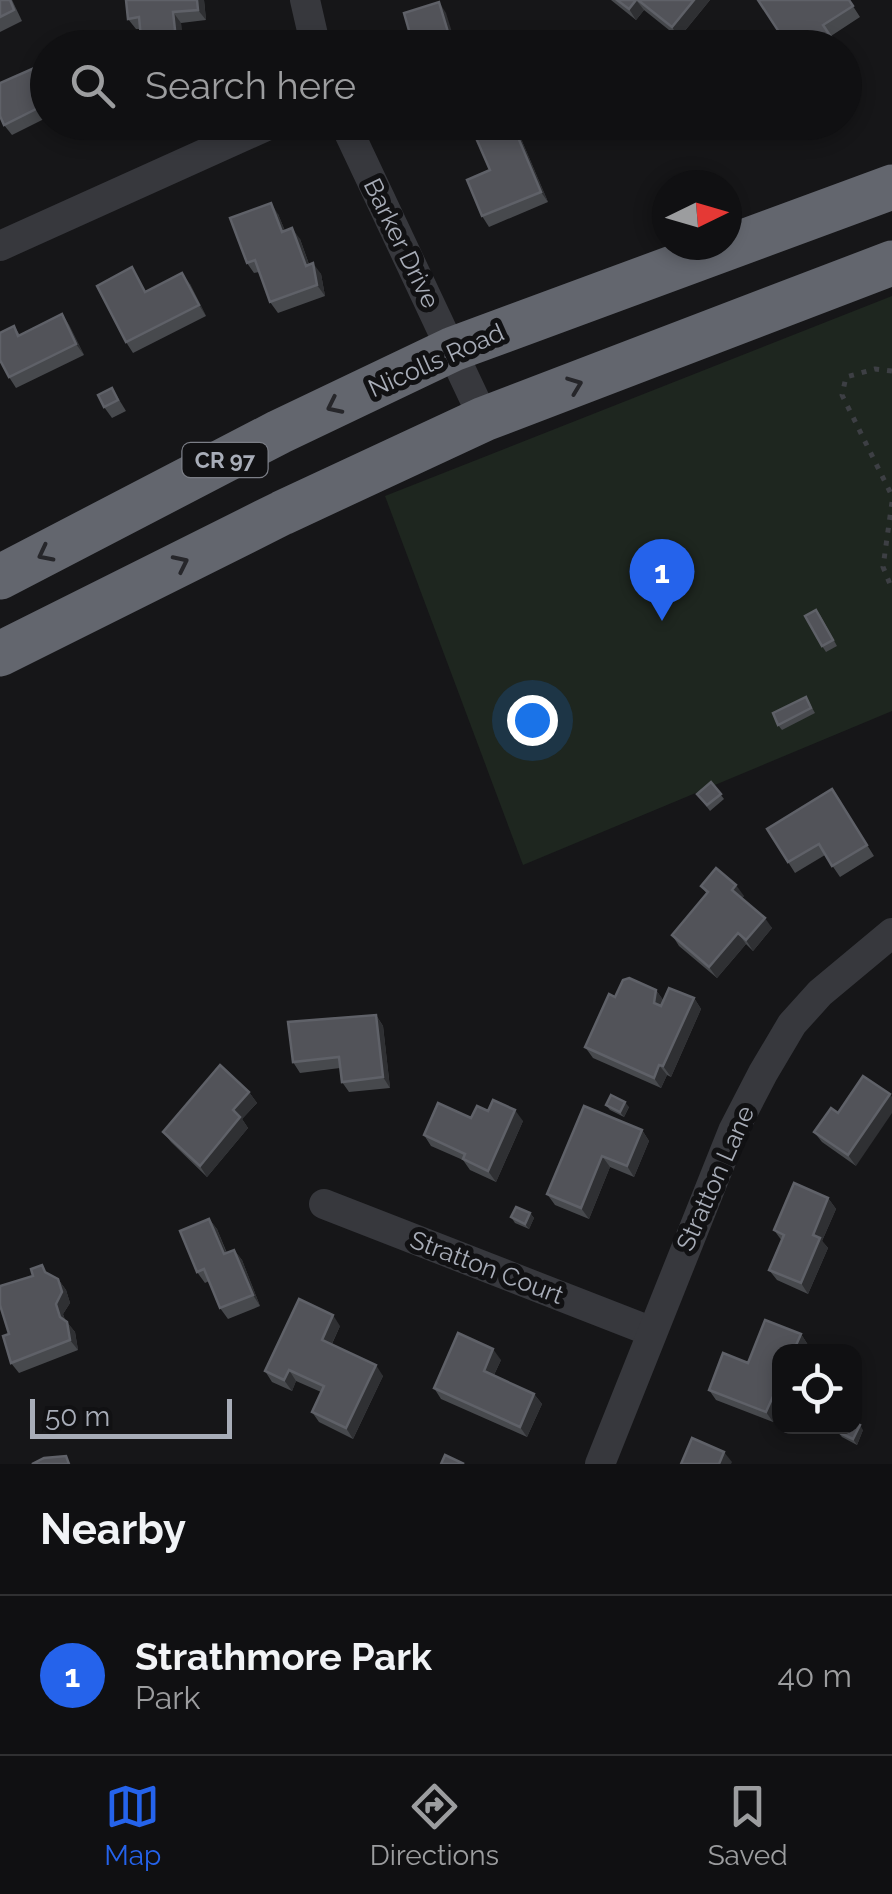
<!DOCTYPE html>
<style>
:root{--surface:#101012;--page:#19191b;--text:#f1f3f6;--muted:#9c9d9f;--line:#303032;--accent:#2563eb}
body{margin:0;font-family:Raleway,sans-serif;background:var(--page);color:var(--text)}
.controls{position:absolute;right:30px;bottom:30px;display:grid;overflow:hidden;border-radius:20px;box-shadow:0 5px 15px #0003}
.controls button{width:90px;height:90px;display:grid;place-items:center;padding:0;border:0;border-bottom:2px solid var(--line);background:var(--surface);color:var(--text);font:50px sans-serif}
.compass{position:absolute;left:652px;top:170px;width:90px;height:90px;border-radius:50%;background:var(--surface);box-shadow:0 5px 15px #0003;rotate:85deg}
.scale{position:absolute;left:30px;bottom:25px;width:202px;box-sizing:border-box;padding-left:10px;border:5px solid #a8adb8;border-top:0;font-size:28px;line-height:35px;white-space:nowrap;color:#a8adb8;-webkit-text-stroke:8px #111113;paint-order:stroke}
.you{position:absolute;left:532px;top:720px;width:35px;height:35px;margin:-25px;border:8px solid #fff;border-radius:50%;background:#1a73e8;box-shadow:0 0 0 15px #1a73e833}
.badge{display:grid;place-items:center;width:65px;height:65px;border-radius:50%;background:var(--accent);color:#fff;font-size:32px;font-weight:700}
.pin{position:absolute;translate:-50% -82px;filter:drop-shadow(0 2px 5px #0008)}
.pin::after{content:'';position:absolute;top:52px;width:35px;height:30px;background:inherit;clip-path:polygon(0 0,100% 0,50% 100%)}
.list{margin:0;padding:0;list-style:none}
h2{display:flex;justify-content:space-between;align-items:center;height:130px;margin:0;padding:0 40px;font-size:42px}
h2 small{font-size:32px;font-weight:400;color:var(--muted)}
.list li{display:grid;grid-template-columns:65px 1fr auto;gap:30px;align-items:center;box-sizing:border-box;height:160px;padding:0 40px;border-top:2px solid var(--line)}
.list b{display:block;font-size:38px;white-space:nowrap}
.list p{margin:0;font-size:32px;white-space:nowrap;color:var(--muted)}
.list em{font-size:32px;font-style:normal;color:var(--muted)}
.icon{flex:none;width:55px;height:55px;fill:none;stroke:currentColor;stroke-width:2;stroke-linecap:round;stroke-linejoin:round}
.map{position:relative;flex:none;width:892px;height:1464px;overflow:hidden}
.search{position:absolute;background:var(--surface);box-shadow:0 5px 15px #0003;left:30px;right:30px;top:30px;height:110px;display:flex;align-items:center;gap:25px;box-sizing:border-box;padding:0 35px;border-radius:55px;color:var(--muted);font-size:38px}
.sheet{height:290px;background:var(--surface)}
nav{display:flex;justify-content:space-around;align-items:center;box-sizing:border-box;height:140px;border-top:2px solid var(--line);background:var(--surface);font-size:28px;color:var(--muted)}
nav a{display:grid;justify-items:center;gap:5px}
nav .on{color:var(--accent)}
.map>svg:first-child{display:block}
.green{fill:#1e261f}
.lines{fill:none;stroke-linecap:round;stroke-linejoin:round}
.path{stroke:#3d3f44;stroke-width:5;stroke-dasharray:5 8;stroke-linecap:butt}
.minor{stroke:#37383d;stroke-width:30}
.highway{stroke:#63666e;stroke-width:45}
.wall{fill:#47494d}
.shaded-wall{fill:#2f3033}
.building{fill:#525359;stroke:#5f6168;stroke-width:2.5}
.oneway{stroke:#26262a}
.labels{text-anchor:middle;stroke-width:10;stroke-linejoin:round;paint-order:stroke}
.shield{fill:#111113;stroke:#7b7e86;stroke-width:2.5}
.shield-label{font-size:22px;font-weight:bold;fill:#a8adb8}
.street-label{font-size:25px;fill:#a8adb8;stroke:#111113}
</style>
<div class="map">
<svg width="892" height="1464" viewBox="0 0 892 1464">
<rect width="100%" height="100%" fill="#161618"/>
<path class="green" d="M892,296V711L523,865L385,496Z"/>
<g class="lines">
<g class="path">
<path d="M892,371L875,369L846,377L842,395L892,496"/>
<path d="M892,502L883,567L892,589"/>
</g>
<g class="minor">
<path d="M305,0L316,48"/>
<path d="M344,122L484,419"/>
<path d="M0,246L275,122"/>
<path d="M324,1204L650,1331"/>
<path d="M600,1464L733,1131L763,1073L792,1024L820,993L892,933"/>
</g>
<g class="highway">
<path d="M0,577L279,432L453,349L892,187"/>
<path d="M0,654L282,513L484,419L892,263"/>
</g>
</g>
<g class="wall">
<path d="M0,0H12L22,21L0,32Z"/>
<path d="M126,0H204L206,20L181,23L183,48H142L140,29H136L128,19Z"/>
<path d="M611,0H710L679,38L644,10L636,20Z"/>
<path d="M849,0L860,17L831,36L838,48H765L780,44Z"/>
<path d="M48,62V117L12,135L4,125Z"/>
<path d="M64,122H96L72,134Z"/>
<path d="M519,134L548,202L489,227L482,216L490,170Z"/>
<path d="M278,214L285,231L300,239L309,264L321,274L325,296L278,313L270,302L259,272L254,273L247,263Z"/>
<path d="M132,267L146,292L190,284L206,316L133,353L126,342Z"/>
<path d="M62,314L69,325L84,355L16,388L9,377L14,326L20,335Z"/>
<path d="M112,388L126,411L112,418L104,407Z"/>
<path d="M820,615L837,646L826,652L822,646Z"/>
<path d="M806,697L815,713L782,730L778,725Z"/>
<path d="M711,782L724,799L710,811L697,794Z"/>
<path d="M832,789L874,856L840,877L825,855L795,873L788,862Z"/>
<path d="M701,886L744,896L741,898L772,928L753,951L746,944L717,978L679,946L672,935L707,894Z"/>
<path d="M656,990L663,1000L694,998L701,1009L671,1077L667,1075L661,1088L593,1058L585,1047L615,997Z"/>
<path d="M376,1015L383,1026L390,1088L349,1092L342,1082L340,1068L300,1073L293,1062Z"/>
<path d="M249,1092L257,1103L242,1119L248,1128L207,1177L171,1142L163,1132Z"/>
<path d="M606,1105L629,1107L624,1117L610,1110Z"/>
<path d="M488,1111L523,1121L496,1182L470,1170L463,1160L431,1146L424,1135Z"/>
<path d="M838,1113L856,1166L822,1142L814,1132Z"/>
<path d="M642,1130L649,1141L634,1177L610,1167L589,1219L555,1205L547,1194Z"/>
<path d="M828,1198L836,1209L822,1241L828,1248L808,1294L777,1280L769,1270L782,1241L774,1230Z"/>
<path d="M530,1213L534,1218L529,1229L515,1223L511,1217Z"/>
<path d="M209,1219L217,1229L227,1253L234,1250L242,1260L260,1306L228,1319L220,1308L209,1281L205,1283L197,1272Z"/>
<path d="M48,1274L58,1279L66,1290L70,1303L63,1314L65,1320L75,1332L78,1350L19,1373L11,1363L9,1334Z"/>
<path d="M765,1320L801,1334L808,1345L805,1352H780V1409L773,1422L716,1400L709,1390L723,1353L748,1363Z"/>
<path d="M340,1326L332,1344L383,1376L353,1439L319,1422L312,1412L321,1392L296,1381L292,1391L272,1382L265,1371Z"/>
<path d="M501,1360L494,1375L534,1394L542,1404L527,1437L441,1399L434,1388Z"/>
<path d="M863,1430L857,1445L842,1437L838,1432Z"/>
</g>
<g class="shaded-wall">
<path d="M197,0H204L206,20L198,10Z"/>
<path d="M636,0L644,10L636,20L629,9Z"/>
<path d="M694,0H710L679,38L672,27Z"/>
<path d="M439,2L446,13L457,48L451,42Z"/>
<path d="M173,12L181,23L183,48H177Z"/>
<path d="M512,123L519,134L548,202L541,192Z"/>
<path d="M271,203L278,214L290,243L282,232Z"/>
<path d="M292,228L300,239L313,276L306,266Z"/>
<path d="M313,263L321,274L325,296L317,285Z"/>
<path d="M182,273L190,284L206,316L199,305Z"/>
<path d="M62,314L69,325L84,355L76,344Z"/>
<path d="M736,885L744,896L739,901L732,890Z"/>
<path d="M765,918L772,928L753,951L746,940Z"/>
<path d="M738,933L746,944L717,978L709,967Z"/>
<path d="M656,990L663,1000L661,1013L654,1003Z"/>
<path d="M694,998L701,1009L671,1077L663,1066Z"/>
<path d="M376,1015L383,1026L390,1088L383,1077Z"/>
<path d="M659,1065L667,1075L661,1088L654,1078Z"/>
<path d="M249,1092L257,1103L242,1119L248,1128L207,1177L200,1166L233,1110Z"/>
<path d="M890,1094L892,1097V1113L856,1166L848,1155Z"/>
<path d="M625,1102L629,1107L624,1117L620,1112Z"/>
<path d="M515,1110L523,1121L496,1182L488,1171Z"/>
<path d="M642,1130L649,1141L634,1177L627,1166Z"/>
<path d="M602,1156L610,1167L589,1219L581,1208Z"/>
<path d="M828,1198L836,1209L822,1241L828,1248L808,1294L801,1283L813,1235Z"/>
<path d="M530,1213L534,1218L529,1229L525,1224Z"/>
<path d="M209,1219L217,1229L231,1265L224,1254Z"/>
<path d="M234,1250L242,1260L260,1306L253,1295Z"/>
<path d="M58,1279L66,1290L70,1303L63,1314L68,1328L60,1317L56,1304Z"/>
<path d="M333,1315L340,1326L329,1350L322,1340Z"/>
<path d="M67,1322L75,1332L78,1350L70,1340Z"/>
<path d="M801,1334L808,1345L805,1352H793Z"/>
<path d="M493,1349L501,1360L491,1381L484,1371Z"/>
<path d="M376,1365L383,1376L353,1439L346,1428Z"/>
<path d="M289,1370L296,1381L292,1391L284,1380Z"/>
<path d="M780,1381V1409L773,1422L766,1412Z"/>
<path d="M534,1394L542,1404L527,1437L520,1427Z"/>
<path d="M860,1425L863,1430L857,1445L853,1439Z"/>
<path d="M724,1452L732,1462L731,1464H719Z"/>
</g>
<g class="building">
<path d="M0,0H10L14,10L0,17Z"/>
<path d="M126,0H197L198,10L173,12L177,48H142L139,17L128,19Z"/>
<path d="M617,0H636L629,9Z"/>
<path d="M638,0H694L672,27Z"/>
<path d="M758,0H849L853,6L823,25L831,37L815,48H765L777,40L780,44L785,41Z"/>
<path d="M439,2L451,42L460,39L463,48H414L404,13Z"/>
<path d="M48,62V103L4,125L0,116V83Z"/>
<path d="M512,123L541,192L482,216L467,180L490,170L476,138Z"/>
<path d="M271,203L282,232L292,228L306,266L313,263L317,285L270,302L255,260L247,263L230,218Z"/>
<path d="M132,267L145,292L182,273L199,305L126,342L97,286Z"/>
<path d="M62,314L76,344L9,377L0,360V333L14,326L18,336Z"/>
<path d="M112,388L118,400L104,407L98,395Z"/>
<path d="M816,610L833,640L822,646L805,616Z"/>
<path d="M806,697L811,708L778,725L773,713Z"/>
<path d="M711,782L721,794L707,805L697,794Z"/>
<path d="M832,789L867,845L832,866L819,844L788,862L767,829Z"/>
<path d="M716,868L736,885L732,890L765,918L746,940L738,933L709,967L672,935L708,892L701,886Z"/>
<path d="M629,978L656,990L654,1003L661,1006L669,988L694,998L663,1066L659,1065L654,1078L585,1047L609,994L615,997L623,980Z"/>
<path d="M376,1015L383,1077L342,1082L339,1057L293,1062L288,1022Z"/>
<path d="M220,1065L249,1092L233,1110L240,1117L200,1166L163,1132Z"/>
<path d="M863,1076L890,1094L848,1155L814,1132L831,1108L838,1113Z"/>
<path d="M611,1095L625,1102L620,1112L606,1105Z"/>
<path d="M493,1100L515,1110L488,1171L463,1159L465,1154L424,1135L438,1103L471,1118L477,1106L488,1111Z"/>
<path d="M584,1106L642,1130L627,1166L602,1156L581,1208L547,1194Z"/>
<path d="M794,1183L828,1198L813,1235L820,1238L801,1283L769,1270L784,1235L774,1230Z"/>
<path d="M516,1207L530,1213L525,1224L511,1217Z"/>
<path d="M209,1219L224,1254L234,1250L253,1295L220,1308L204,1269L197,1272L180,1231Z"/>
<path d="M42,1265L45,1272L58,1279L62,1292L56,1304L60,1317L67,1322L70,1340L11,1363L3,1336L9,1334L0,1305V1286L33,1276L31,1269Z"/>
<path d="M299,1299L333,1315L322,1340L376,1365L346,1428L312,1412L324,1386L289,1370L284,1380L265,1371Z"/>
<path d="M765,1320L801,1334L793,1352H780V1381L766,1412L709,1390L723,1353L748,1363Z"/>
<path d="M458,1333L493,1349L484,1371L534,1394L520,1427L434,1388Z"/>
<path d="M854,1422L860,1425L853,1439L838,1432L840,1426H854Z"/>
<path d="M692,1438L724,1452L719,1464H681Z"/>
<path d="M445,1455L464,1464H441Z"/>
<path d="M66,1456L69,1464H32L44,1458Z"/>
</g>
<defs><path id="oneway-chevron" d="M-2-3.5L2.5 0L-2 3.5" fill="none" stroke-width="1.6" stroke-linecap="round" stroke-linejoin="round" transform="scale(2.5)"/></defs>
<g class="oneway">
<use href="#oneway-chevron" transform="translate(575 385) rotate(-21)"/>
<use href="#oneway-chevron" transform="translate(334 406) rotate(154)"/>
<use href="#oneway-chevron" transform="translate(45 554) rotate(153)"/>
<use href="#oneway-chevron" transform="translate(181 563) rotate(-26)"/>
</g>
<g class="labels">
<rect class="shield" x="182.5" y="443" width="85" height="34" rx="8"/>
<g class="shield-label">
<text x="225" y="468">CR 97</text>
</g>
<g class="street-label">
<text transform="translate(402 243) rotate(64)" y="9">Barker Drive</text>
<text transform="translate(436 360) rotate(-24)" y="9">Nicolls Road</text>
<text transform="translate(715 1178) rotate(-66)" y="9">Stratton Lane</text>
<text transform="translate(487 1267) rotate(21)" y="9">Stratton Court</text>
</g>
</g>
</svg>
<div class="controls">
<button><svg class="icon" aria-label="locate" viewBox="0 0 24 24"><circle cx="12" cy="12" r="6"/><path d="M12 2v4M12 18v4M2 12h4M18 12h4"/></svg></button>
</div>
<svg class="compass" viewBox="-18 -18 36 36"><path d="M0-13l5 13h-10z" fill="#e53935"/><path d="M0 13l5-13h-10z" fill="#9c9d9f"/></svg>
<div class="scale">50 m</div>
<div class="you"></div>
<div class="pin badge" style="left:662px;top:621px">1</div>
<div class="search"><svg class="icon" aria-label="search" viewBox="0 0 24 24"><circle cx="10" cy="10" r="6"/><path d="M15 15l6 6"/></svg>Search here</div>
</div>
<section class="sheet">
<h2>Nearby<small></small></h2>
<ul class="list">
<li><span class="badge">1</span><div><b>Strathmore Park</b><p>Park</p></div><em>40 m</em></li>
</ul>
</section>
<nav>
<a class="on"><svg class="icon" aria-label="map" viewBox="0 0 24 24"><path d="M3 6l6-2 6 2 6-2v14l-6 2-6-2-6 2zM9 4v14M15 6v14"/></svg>Map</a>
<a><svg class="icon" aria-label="directions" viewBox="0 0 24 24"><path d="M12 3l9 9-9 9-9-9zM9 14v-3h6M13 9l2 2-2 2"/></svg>Directions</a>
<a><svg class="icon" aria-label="saved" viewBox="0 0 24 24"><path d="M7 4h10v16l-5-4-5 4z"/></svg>Saved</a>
</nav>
